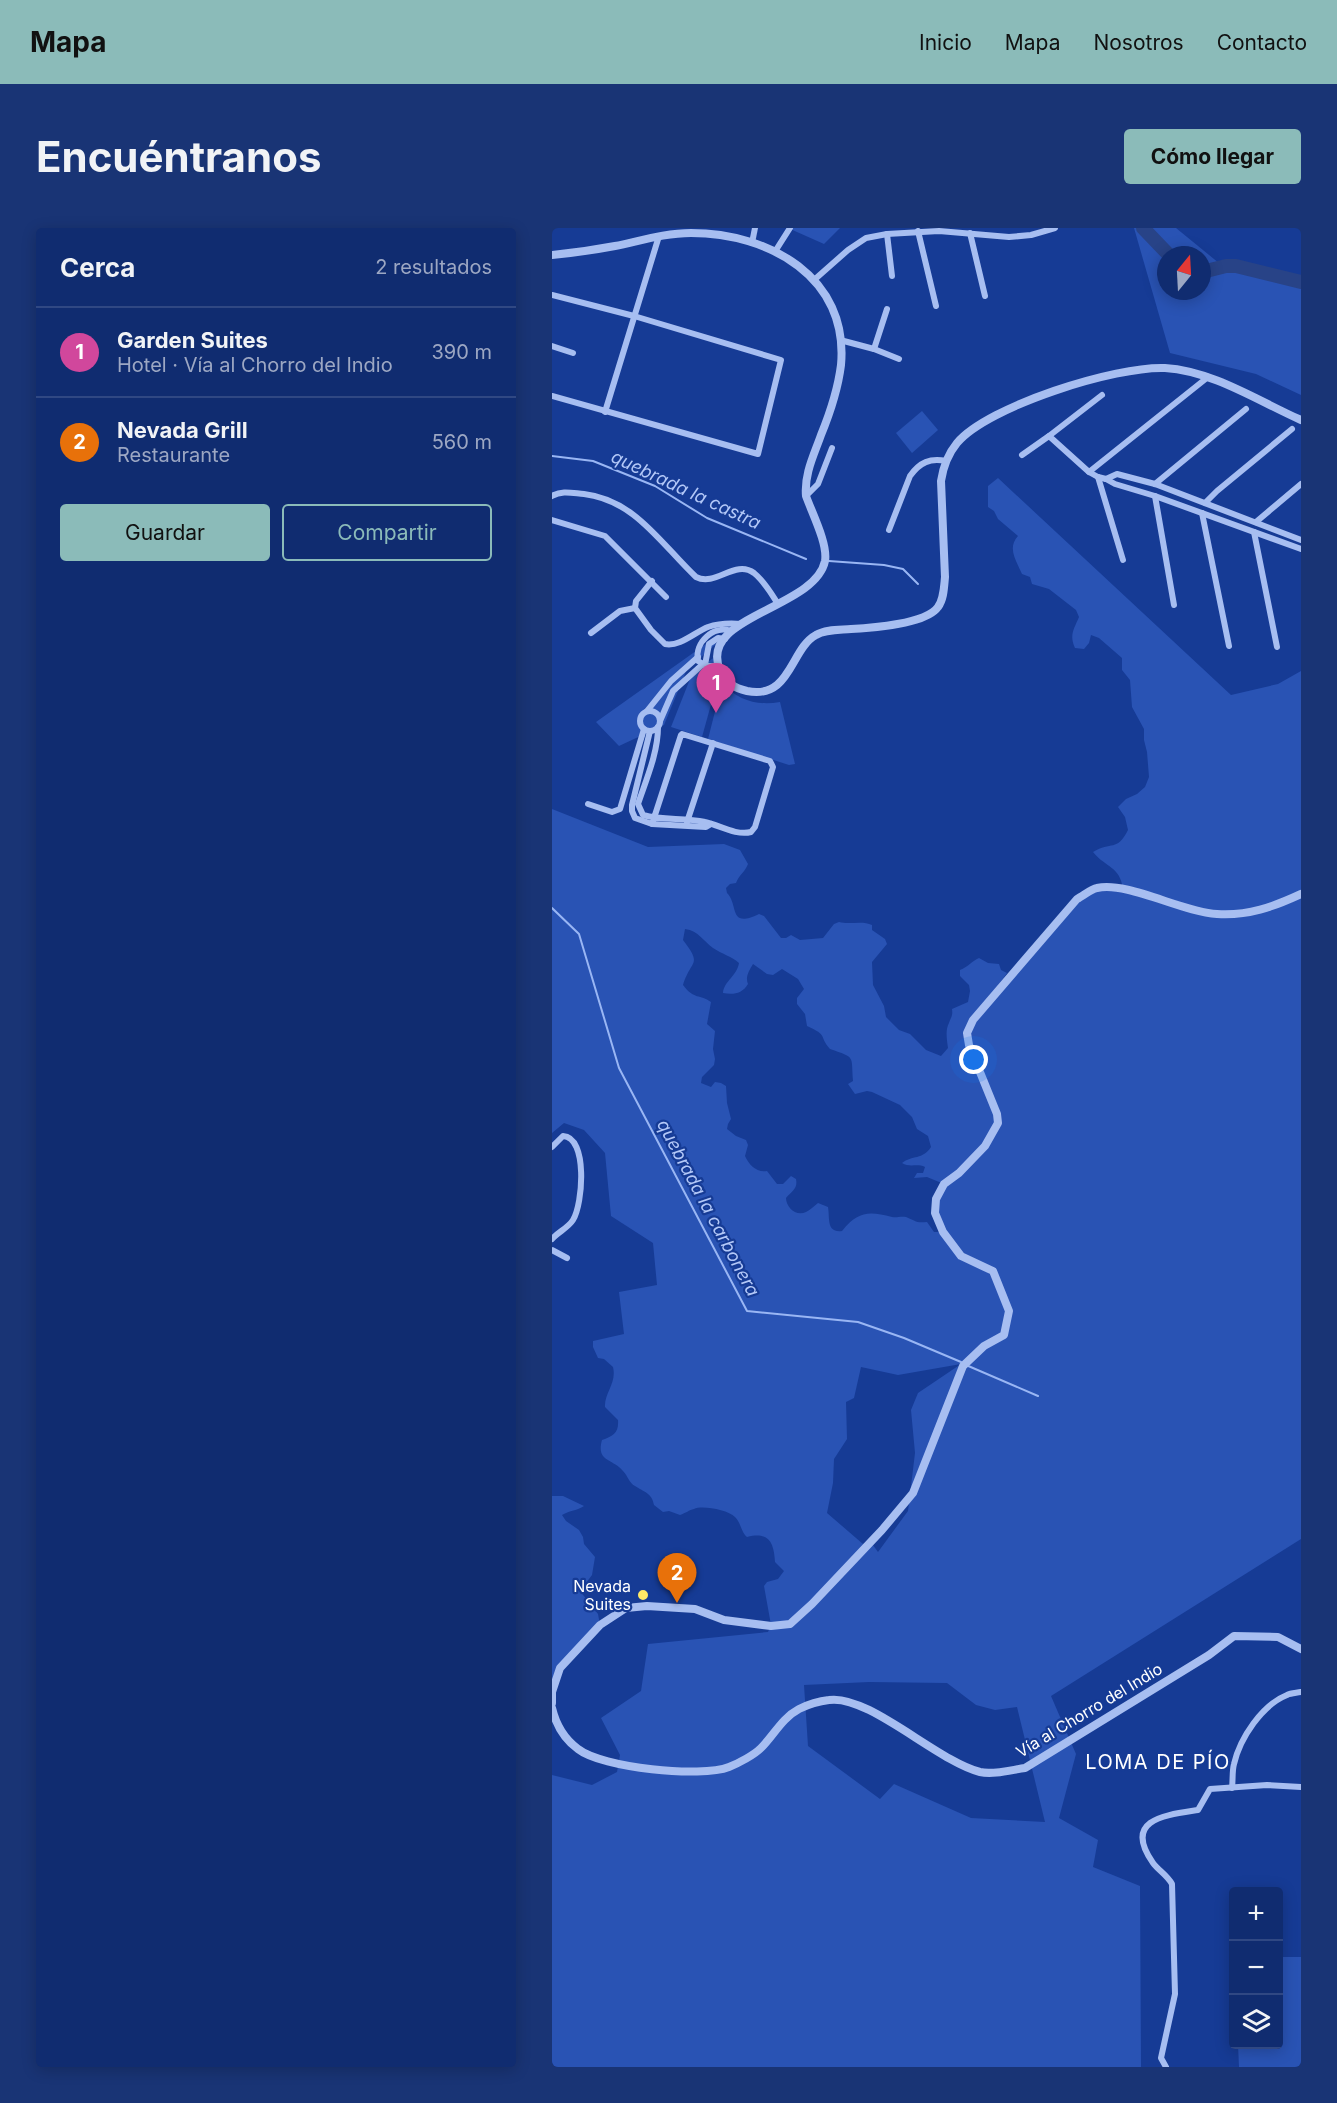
<!DOCTYPE html>
<html lang="es">
<meta charset="utf-8">
<style>
:root{--surface:#102c70;--page:#193475;--text:#f1f3f6;--muted:#9ca7c3;--line:#304883;--accent:#8bbbb9}
body{margin:0;font-family:Inter,sans-serif;background:var(--page);color:var(--text)}
.controls{position:absolute;right:18px;bottom:18px;display:grid;overflow:hidden;border-radius:6px;box-shadow:0 3px 15px #0003}
.controls button{width:54px;height:54px;display:grid;place-items:center;padding:0;border:0;border-bottom:2px solid var(--line);background:var(--surface);color:var(--text);font:30px sans-serif}
.compass{position:absolute;left:605px;top:18px;width:54px;height:54px;border-radius:50%;background:var(--surface);box-shadow:0 3px 15px #0003;rotate:18deg}
.you{position:absolute;left:422px;top:832px;width:21px;height:21px;margin:-15px;border:4px solid #fff;border-radius:50%;background:#1a73e8;box-shadow:0 0 0 9px #1a73e833}
.badge{display:grid;place-items:center;width:39px;height:39px;border-radius:50%;background:var(--accent);color:#fff;font-size:20px;font-weight:700}
.pin{position:absolute;translate:-50% -50px;filter:drop-shadow(0 2px 3px #0008)}
.pin::after{content:'';position:absolute;top:32px;width:21px;height:18px;background:inherit;clip-path:polygon(0 0,100% 0,50% 100%)}
.list{margin:0;padding:0;list-style:none}
h2{display:flex;justify-content:space-between;align-items:center;height:78px;margin:0;padding:0 24px;font-size:26px}
h2 small{font-size:20px;font-weight:400;color:var(--muted)}
.list li{display:grid;grid-template-columns:39px 1fr auto;gap:18px;align-items:center;box-sizing:border-box;height:90px;padding:0 24px;border-top:2px solid var(--line)}
.list b{display:block;font-size:22px;white-space:nowrap}
.list p{margin:0;font-size:20px;white-space:nowrap;color:var(--muted)}
.list em{font-size:20px;font-style:normal;color:var(--muted)}
.actions{display:flex;gap:12px;padding:18px 24px}
.actions a{flex:1;padding:14px 0;border:2px solid var(--accent);border-radius:6px;text-align:center;font-size:21px;color:var(--accent)}
.actions .main{background:var(--accent);color:#111}
.icon{flex:none;width:33px;height:33px;fill:none;stroke:currentColor;stroke-width:2;stroke-linecap:round;stroke-linejoin:round}
.map{position:relative;flex:none;width:749px;height:1839px;overflow:hidden;border-radius:6px}
header{display:flex;align-items:center;gap:36px;box-sizing:border-box;height:84px;padding:0 30px;background:var(--accent);color:#111}
header strong{font-size:28px}
nav{display:flex;gap:33px;margin-inline-start:auto;font-size:21px}
.intro{display:flex;align-items:center;justify-content:space-between;box-sizing:border-box;height:144px;padding:0 36px}
h1{margin:0;font-size:42px}
.button{padding:15px 27px;border-radius:6px;background:var(--accent);color:#111;font-size:21px;font-weight:700}
main{display:flex;gap:36px;padding:0 36px}
aside{flex:1;background:var(--surface);border-radius:6px;box-shadow:0 3px 15px #0003}
.map>svg:first-child{display:block}
.green{fill:#2953b4;fill-rule:evenodd}
.lines{fill:none;stroke-linecap:round;stroke-linejoin:round}
.stream{stroke:#99b6f4;stroke-width:2}
.river{stroke:#284387;stroke-width:14}
.minor{stroke:#a7bef1;stroke-width:6}
.tertiary{stroke:#a7bef1;stroke-width:8}
.poi-dot{fill:#ffe967;stroke:#163b95;stroke-width:2}
.labels{text-anchor:middle;stroke-width:4.5;stroke-linejoin:round;paint-order:stroke}
.poi-label{font-size:16px;fill:#fff;stroke:#163b95;text-anchor:end}
.street-label{font-size:16px;fill:#fff;stroke:#163b95}
.water-label{font-size:18px;font-style:italic;fill:#b3c8f8;stroke:#163b95}
.quarter-label{font-size:20px;letter-spacing:1.5px;fill:#fff;stroke:#163b95}
</style>
<header>
<strong>Mapa</strong>
<nav><a>Inicio</a><a>Mapa</a><a>Nosotros</a><a>Contacto</a></nav>
</header>
<div class="intro"><h1>Encuéntranos</h1><a class="button">Cómo llegar</a></div>
<main>
<aside>
<h2>Cerca<small>2 resultados</small></h2>
<ul class="list">
<li><span class="badge" style="background:#d1479c">1</span><div><b>Garden Suites</b><p>Hotel · Vía al Chorro del Indio</p></div><em>390 m</em></li>
<li><span class="badge" style="background:#e8710a">2</span><div><b>Nevada Grill</b><p>Restaurante</p></div><em>560 m</em></li>
</ul>
<div class="actions"><a class="main">Guardar</a><a>Compartir</a></div>
</aside>
<div class="map">
<svg width="749" height="1839" viewBox="0 0 749 1839">
<rect width="100%" height="100%" fill="#163b95"/>
<g class="green">
<path d="M236,0H288L272,16Z"/>
<path d="M582,0H624L673,40L707,49L749,48V167L704,146L618,125ZM614,27H650V63H614Z"/>
<path d="M370,183L386,202L360,225L344,205Z"/>
<path d="M446,250L679,467L726,456L749,443V1311L499,1468L524,1526L507,1590L546,1612L541,1639L588,1658L589,1839H0V1547L40,1557L65,1544L68,1527L49,1490L89,1463L96,1416L216,1404L219,1397L212,1358L215,1354L226,1351L232,1343L223,1334C222,1316 218,1303 195,1309C189,1304 189,1295 183,1289C176,1282 150,1277 142,1281C137,1282 134,1285 128,1287L117,1283L111,1284L102,1277C100,1265 92,1264 83,1258C77,1255 76,1248 71,1243C60,1230 44,1234 50,1212C61,1208 67,1205 66,1192L53,1179C52,1165 65,1155 61,1139L52,1131L46,1130L41,1119V1113L72,1106L67,1064L105,1057L101,1015L59,988L53,925L32,902L12,895L0,905V581L96,619L172,616L188,622L196,636C193,644 187,647 184,655L178,656L174,660L175,665C187,677 176,701 207,686L212,688L229,710H234L239,707L248,712L271,710L282,696L287,694C298,697 310,692 320,697V702L333,711L335,716L320,734L321,757L332,778L334,789L347,802L358,806L374,822L389,828L396,820C395,812 393,802 397,795C399,789 401,788 400,781L416,774L418,763L417,757L408,748V742C416,739 420,733 427,730L436,735L447,736L449,742L455,745L427,784L525,671L544,660L571,661C568,638 554,640 541,624C559,613 565,624 576,602L573,589L566,579L574,571L585,566L593,559L597,549L595,524L592,512V501L580,479L578,452L570,442V430L547,410L539,407L537,415L532,421L523,420C517,407 522,401 527,389L524,382L497,361L480,356L478,349L470,346C464,332 455,320 466,308L446,291L442,283L436,279V258ZM133,701C147,703 151,713 161,720C170,726 179,728 187,735C185,748 172,753 171,765C181,767 190,766 196,756C193,749 197,743 201,736L215,746L221,747L230,741L246,751L252,761L245,770V776L253,786L255,798C277,808 266,807 278,821C304,830 299,827 301,853L296,856L303,866L315,863L320,864L348,877L360,889L365,901L376,908L379,919C371,932 360,927 350,935C358,940 365,935 373,939L371,945H365L362,950L375,949L392,956L383,985L391,1004H382L375,994C363,995 364,993 354,989C348,988 345,990 340,989C317,983 306,983 290,1003C274,1005 278,990 276,979L266,975C262,978 258,982 254,984C244,989 234,979 234,970C240,963 246,961 244,951L239,948L231,956H225L215,943C205,945 197,937 193,928L196,917L194,912L184,908L175,901L176,896L179,891L175,875L174,858L169,855L163,854L159,859L149,855L150,849L162,837L163,831L161,821L163,803L155,796L159,774C148,766 142,772 131,757C139,731 151,738 131,712ZM409,1136L366,1165L359,1182L363,1225L356,1283L326,1324L318,1313L311,1316L275,1285L281,1255L282,1231L295,1211L294,1174L302,1170L309,1139L346,1147ZM317,1454L395,1455L424,1477L443,1482L465,1479L493,1594L419,1590L342,1556L328,1571L256,1518L252,1457Z"/>
<path d="M165,408L163,417L135,441L112,497L67,518L44,494Z"/>
<path d="M164,428L168,444L150,509L119,499L140,446Z"/>
<path d="M170,456C187,472 204,478 228,474L243,536L237,537L156,511Z"/>
<path d="M0,1268H11L32,1278C25,1283 18,1282 10,1287L14,1293L27,1302L31,1309L32,1316L43,1329L40,1347L28,1363L46,1386L48,1397L8,1440L0,1460Z"/>
<path d="M727,1729H749V1839H687L686,1817L726,1816Z"/>
</g>
<g class="lines">
<g class="stream">
<path d="M0,228L41,233L103,258L155,290L254,331"/>
<path d="M277,333L332,337L351,341L366,356"/>
<path d="M0,680L27,706L67,840L195,1083L306,1094L352,1110L409,1134"/>
<path d="M414,1137L486,1168"/>
</g>
<g class="river">
<path d="M591,0L617,27"/>
<path d="M650,44L674,38H684L749,54"/>
</g>
<g class="minor">
<path d="M366,3L384,78"/>
<path d="M418,5L433,68"/>
<path d="M335,6L340,48"/>
<path d="M200,15L203,0"/>
<path d="M224,22L238,0"/>
<path d="M262,52L296,22L314,10L335,6L387,3L457,9L479,7L503,0"/>
<path d="M0,67L82,88L229,132L206,226L0,168"/>
<path d="M288,112L322,121L347,131"/>
<path d="M0,118L21,125"/>
<path d="M322,121L335,81"/>
<path d="M550,167L497,208L537,244L546,249L554,251L563,256L603,268L749,321"/>
<path d="M53,184L107,8"/>
<path d="M470,227L497,208"/>
<path d="M537,244L656,149"/>
<path d="M546,249L571,332"/>
<path d="M554,251L565,246L603,256L749,312"/>
<path d="M603,256L694,181"/>
<path d="M0,268C10,262 20,265 32,266C83,272 109,316 144,349C164,359 183,331 202,345C212,353 219,365 226,376"/>
<path d="M254,268L266,256L280,220"/>
<path d="M603,268L622,377"/>
<path d="M653,275L665,263L740,201"/>
<path d="M650,285L677,418"/>
<path d="M0,292L53,308L114,369"/>
<path d="M704,294L749,256"/>
<path d="M337,302L358,248C368,234 378,230 394,233"/>
<path d="M702,304L725,419"/>
<path d="M100,353L84,373L83,380L99,402L113,416C128,419 143,404 156,399C168,395 177,395 189,396"/>
<path d="M39,405L68,383L83,380"/>
<path d="M153,437L157,416L166,410L173,411"/>
<path d="M167,438H155L146,433C142,414 162,397 179,403"/>
<circle cx="98" cy="493" r="10"/>
<path d="M95,483L119,453L146,429"/>
<path d="M108,493L121,463L151,436"/>
<path d="M98,503L80,577V583L83,590L100,596L154,599L159,596"/>
<path d="M36,576L60,584L68,581L92,501"/>
<path d="M135,594L161,515"/>
<path d="M100,596L102,590L129,507L130,506L218,533L221,539L203,599L199,604C184,608 167,597 153,594C132,589 112,593 91,587L86,576C94,552 106,525 106,499"/>
<path d="M0,919L11,908C36,909 31,976 21,992C16,1000 6,1004 0,1011"/>
<path d="M0,1022L15,1030"/>
<path d="M680,1560C681,1552 680,1543 682,1536C688,1510 710,1477 735,1467C739,1465 745,1465 749,1464"/>
<path d="M614,1839L609,1830L623,1766L620,1656C615,1647 606,1642 601,1635C570,1591 614,1587 646,1582L658,1561L715,1557L749,1559"/>
</g>
<g class="tertiary">
<path d="M0,27C21,25 42,22 63,18C88,13 113,5 139,5C217,5 297,49 289,137C286,161 278,185 269,207C262,227 252,246 254,268C260,285 276,316 273,333C263,381 145,388 168,442C174,455 182,460 195,463C239,472 238,421 264,407C274,401 288,402 299,401C319,400 374,396 386,379C392,371 392,359 393,349L389,253C391,240 396,226 405,215C436,178 564,138 613,140C661,143 706,173 749,192"/>
<path d="M0,1475V1464L8,1440L48,1397L74,1380L95,1378L143,1381L172,1392L219,1398L238,1396L260,1376L330,1302L361,1265L411,1138L432,1118L452,1107L457,1083L441,1043L409,1028L391,1004L383,985L384,971L392,956L407,945L433,918L446,895L445,886L417,817L415,805L421,792L525,671C531,668 539,661 545,660C575,653 630,684 665,686C696,688 721,679 749,666"/>
<path d="M0,1480C4,1497 11,1510 26,1521C50,1540 149,1550 177,1539C187,1535 202,1527 209,1520C222,1507 230,1490 247,1481C255,1477 268,1473 277,1472C316,1466 385,1533 428,1544C441,1547 459,1542 473,1540L657,1427L682,1408L726,1409L749,1421"/>
</g>
</g>
<circle class="poi-dot" cx="91" cy="1367" r="6"/>
<g class="labels">
<g class="poi-label">
<text x="79" y="1364">Nevada<tspan x="79" dy="18">Suites</tspan></text>
</g>
<g class="street-label">
<text transform="translate(537 1482) rotate(-31)" y="6">Vía al Chorro del Indio</text>
</g>
<g class="water-label">
<text transform="translate(134 262) rotate(25)" y="6">quebrada la castra</text>
<text transform="translate(156 980) rotate(62)" y="6">quebrada la carbonera</text>
</g>
<g class="quarter-label">
<text x="606" y="1541">LOMA DE PÍO</text>
</g>
</g>
</svg>
<div class="controls">
<button>+</button>
<button>−</button>
<button><svg class="icon" aria-label="layers" viewBox="0 0 24 24"><path d="M12 4l9 5-9 5-9-5zM3 14l9 5 9-5"/></svg></button>
</div>
<svg class="compass" viewBox="-18 -18 36 36"><path d="M0-13l5 13h-10z" fill="#e53935"/><path d="M0 13l5-13h-10z" fill="#9ca7c3"/></svg>
<div class="you"></div>
<div class="pin badge" style="left:164px;top:485px;background:#d1479c">1</div>
<div class="pin badge" style="left:125px;top:1375px;background:#e8710a">2</div>
</div>
</main>
